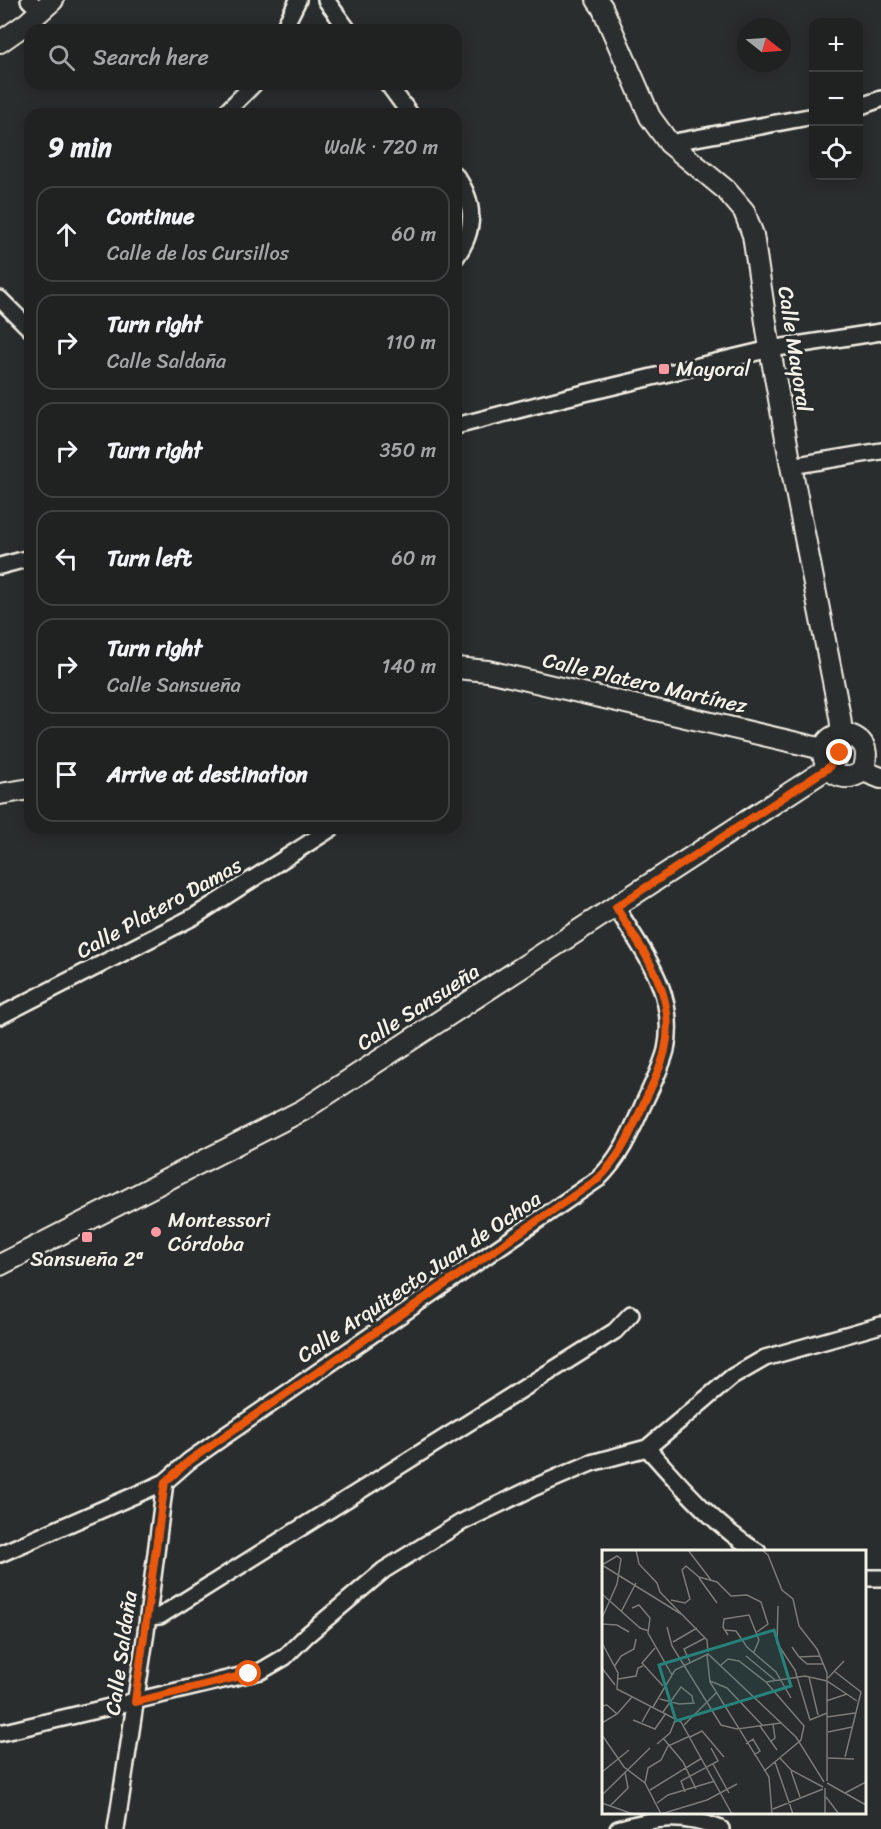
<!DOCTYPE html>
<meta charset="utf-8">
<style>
:root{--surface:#202222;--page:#2d2f2f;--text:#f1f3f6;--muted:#a2a4a5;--line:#3d3f40}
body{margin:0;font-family:Sriracha,sans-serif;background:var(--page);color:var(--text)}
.controls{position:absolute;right:18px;top:18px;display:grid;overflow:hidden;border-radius:12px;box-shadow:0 3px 15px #0003}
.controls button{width:54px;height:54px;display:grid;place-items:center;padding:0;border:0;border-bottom:2px solid var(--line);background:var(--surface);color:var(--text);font:30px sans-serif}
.compass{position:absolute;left:737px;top:18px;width:54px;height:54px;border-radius:50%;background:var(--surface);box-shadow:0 3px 15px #0003;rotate:107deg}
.stop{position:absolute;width:18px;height:18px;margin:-14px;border:4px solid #ea580c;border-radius:50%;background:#fff}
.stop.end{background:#ea580c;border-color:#fff;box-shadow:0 2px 6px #0008}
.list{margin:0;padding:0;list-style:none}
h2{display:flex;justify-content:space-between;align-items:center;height:78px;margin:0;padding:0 24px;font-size:26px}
h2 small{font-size:20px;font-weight:400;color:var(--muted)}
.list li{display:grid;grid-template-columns:39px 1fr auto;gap:18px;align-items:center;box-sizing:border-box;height:96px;margin:0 12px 12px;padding:0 12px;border:2px solid var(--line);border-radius:18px}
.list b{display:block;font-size:22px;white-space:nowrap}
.list p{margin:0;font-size:20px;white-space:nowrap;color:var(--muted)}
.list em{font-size:20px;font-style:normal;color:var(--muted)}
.icon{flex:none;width:33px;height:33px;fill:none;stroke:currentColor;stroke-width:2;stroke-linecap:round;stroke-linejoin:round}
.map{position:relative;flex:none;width:881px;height:1829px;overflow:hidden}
.search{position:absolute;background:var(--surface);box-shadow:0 3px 15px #0003;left:24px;top:24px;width:438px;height:66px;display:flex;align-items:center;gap:15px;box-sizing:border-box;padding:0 21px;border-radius:18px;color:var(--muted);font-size:22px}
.panel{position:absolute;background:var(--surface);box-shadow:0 3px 15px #0003;left:24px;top:108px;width:438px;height:726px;border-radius:18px}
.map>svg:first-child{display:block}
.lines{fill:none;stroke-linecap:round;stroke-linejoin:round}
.minor-casing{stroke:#f4f1e8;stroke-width:20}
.tertiary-casing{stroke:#f4f1e8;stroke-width:24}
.minor{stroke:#2a2d2e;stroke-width:15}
.tertiary{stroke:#2a2d2e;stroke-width:20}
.route{stroke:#ea580c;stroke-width:8}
.poi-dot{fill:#ff9aa2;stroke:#2a2d2e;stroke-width:2}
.labels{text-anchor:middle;stroke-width:6;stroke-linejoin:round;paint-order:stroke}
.street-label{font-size:21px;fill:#f4f1e8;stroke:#2a2d2e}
.poi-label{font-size:21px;fill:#f4f1e8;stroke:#2a2d2e;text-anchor:start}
.inset-road{fill:none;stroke:#7b7b78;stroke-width:1.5}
.view{fill:#26827a;fill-opacity:0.15;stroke:#26827a;stroke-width:3}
.inset-edge{fill:none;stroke:#f4f1e8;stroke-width:3}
</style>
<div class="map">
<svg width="881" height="1829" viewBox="0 0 881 1829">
<rect width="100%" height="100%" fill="#2a2d2e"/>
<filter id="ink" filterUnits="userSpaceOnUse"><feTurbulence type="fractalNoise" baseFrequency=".0167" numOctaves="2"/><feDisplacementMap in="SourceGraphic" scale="12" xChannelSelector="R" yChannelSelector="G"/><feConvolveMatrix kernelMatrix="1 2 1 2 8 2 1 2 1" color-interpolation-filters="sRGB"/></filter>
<g filter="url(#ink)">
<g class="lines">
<defs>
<g id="minor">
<path d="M29,0L40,11"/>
<path d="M326,0L348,30"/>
<path d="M283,30L298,0"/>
<path d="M388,84L410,114"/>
<path d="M858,107L881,99"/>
<path d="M224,114L254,84"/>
<path d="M669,143L814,116"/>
<path d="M456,176C476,203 475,231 456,257"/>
<path d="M0,299L30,329"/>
<path d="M456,426L568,397L770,349L881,332"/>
<path d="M791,466L881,451"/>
<path d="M0,566L30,558"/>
<path d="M0,1016L195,916L332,828"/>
<path d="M647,1448C680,1485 715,1526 758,1552"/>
<path d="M0,1554L165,1482L189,1461L226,1435L598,1179C620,1158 631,1132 643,1105C651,1087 661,1069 666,1050C678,994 643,952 616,907"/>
<path d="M864,1578H881"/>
<path d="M148,1617L160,1616L615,1331L631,1314"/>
<path d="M0,1733L261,1671L285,1657L307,1635L384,1570L462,1522L535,1487L591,1463L647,1448L732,1377L765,1358L881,1325"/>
<path d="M116,1829L146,1632L165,1482"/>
<path d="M618,1829C656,1817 683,1814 721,1829"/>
</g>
<g id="tertiary">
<path d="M0,42L27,23L53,0"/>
<path d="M456,668L488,671L823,749"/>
<path d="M843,733C865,738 870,750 863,771C831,795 803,741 843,733Z"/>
<path d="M863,771L881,778"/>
<path d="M0,794L30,789"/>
<path d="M0,1265L303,1110L828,768C845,753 843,738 840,717L791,466L770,349L753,235L744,211L726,190L669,143L650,117L602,7L597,0"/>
</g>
</defs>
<use href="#minor" class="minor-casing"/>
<use href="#tertiary" class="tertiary-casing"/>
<use href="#minor" class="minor"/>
<use href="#tertiary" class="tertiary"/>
</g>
</g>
<g class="lines" filter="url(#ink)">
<path class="route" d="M249,1674L135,1702L165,1482L189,1461L226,1435L598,1179C620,1158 631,1132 643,1105C651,1087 661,1069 665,1050C678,994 643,952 616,907L828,768L840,753"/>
</g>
<g class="poi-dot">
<rect x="658" y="363" width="12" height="12" rx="3"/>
<circle cx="156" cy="1232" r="6"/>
<rect x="81" y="1231" width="12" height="12" rx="3"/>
</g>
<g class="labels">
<g class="street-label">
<text transform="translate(795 349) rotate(81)" y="7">Calle Mayoral</text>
<text transform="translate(645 683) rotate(13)" y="7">Calle Platero Martínez</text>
<text transform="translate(159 908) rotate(-29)" y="7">Calle Platero Damas</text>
<text transform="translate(418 1007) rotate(-33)" y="7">Calle Sansueña</text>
<text transform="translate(419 1277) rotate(-34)" y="7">Calle Arquitecto Juan de Ochoa</text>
<text transform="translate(121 1653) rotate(-82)" y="7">Calle Saldaña</text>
</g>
<g class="poi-label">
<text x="676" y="376">Mayoral</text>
<text x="168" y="1227">Montessori<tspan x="168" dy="24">Córdoba</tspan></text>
<text x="87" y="1266" text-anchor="middle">Sansueña 2ª</text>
</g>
</g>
<g transform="translate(602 1550)">
<rect width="264" height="264" fill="#2a2d2e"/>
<path class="inset-road" d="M34,0L37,14L55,33L58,42L105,90L106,102M86,0L109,30M160,0L166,5L180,40L191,49L197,76L215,99L225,123V231M0,15L79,64M0,15L15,6L19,9L15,34L0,68M97,28L115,53M0,44L38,78L47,81M69,50L83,53L88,49L80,20L84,16L97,27L115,32L129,46L145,45L159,52L166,74L155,82M176,56L175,93L193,120L208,170L225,163M30,58L37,55L48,68L46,83L70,125M19,62L34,33M0,74L15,75L27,82M65,77L70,96L119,175L135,179L179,173M123,80L134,81L145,97L174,122L189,148M126,85L121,77L122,69L147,65L157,90L152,102M71,92L95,78M0,93L16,123L15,139L79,172L130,264M190,97L197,107L218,106M53,98L40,113L61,136M105,105L108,132L167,227L170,264M144,106L173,130M197,107L205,114H221M88,112L82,99L103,88M119,115L126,109L137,111L164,132L202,176L199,190L162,221M12,117L19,106L32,99L34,89M0,118L13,135M232,121L259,142L243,207M207,127L216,165M226,128L242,111M16,129L34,126L36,118L41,116M108,131L125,138L161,176M164,132L203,126L225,131L255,151M58,149L77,154L93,153M224,151L245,144M0,156L5,155L15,164M51,157L73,120L106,104L194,187L222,232M61,162L79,137L90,146L91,152M225,167L253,163M31,170L53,179L64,163M40,172L49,156M0,173L15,164L30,147M82,175L115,142M158,176L175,200M226,182L250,177M0,185L22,217L43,233L59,264M88,187L100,181L122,207M61,188L81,212L94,239M168,192L173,188L171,174M55,194L68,183L74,168M144,194L151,189L158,201L152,205M178,208L189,220L221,237M226,208L252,209M173,212L191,264M111,214L127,243M189,221L198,247M0,222L27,200M43,233L46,218L59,210L66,196L88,186M225,233L264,255M48,240L100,208M83,242L79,231L116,211L109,198M243,243L264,232M0,245L48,198M224,247L237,264M0,253L31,264M55,253L66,245L113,231M8,256L26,238L23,222M171,259L221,239M59,264L105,250L135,234M223,264V238"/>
<path class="view" d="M172,80L189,136L74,171L57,115Z"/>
<rect width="264" height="264" class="inset-edge"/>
</g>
</svg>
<div class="controls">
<button>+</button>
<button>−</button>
<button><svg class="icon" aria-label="locate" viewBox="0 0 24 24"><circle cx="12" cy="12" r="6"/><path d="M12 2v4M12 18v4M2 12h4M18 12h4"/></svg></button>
</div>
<svg class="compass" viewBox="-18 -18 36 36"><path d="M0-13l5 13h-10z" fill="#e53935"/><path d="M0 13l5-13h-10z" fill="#a2a4a5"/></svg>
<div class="stop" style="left:249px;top:1674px"></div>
<div class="stop end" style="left:840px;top:753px"></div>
<div class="search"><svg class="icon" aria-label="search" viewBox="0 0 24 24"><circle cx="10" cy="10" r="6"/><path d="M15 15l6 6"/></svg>Search here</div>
<section class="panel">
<h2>9 min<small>Walk · 720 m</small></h2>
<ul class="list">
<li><svg class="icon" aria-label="ahead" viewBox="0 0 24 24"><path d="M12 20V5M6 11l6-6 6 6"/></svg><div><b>Continue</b><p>Calle de los Cursillos</p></div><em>60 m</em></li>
<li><svg class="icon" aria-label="right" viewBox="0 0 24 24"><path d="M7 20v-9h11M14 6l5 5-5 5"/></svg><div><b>Turn right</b><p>Calle Saldaña</p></div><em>110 m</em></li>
<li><svg class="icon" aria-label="right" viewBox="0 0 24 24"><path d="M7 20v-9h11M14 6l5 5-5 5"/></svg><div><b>Turn right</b></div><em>350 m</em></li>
<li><svg class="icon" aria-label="left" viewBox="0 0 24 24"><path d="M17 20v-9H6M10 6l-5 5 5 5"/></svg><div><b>Turn left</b></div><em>60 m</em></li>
<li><svg class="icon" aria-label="right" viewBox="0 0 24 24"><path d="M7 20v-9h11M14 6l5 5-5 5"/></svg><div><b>Turn right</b><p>Calle Sansueña</p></div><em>140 m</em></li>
<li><svg class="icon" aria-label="arrive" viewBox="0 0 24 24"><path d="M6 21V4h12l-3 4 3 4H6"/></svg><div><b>Arrive at destination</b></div></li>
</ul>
</section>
</div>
